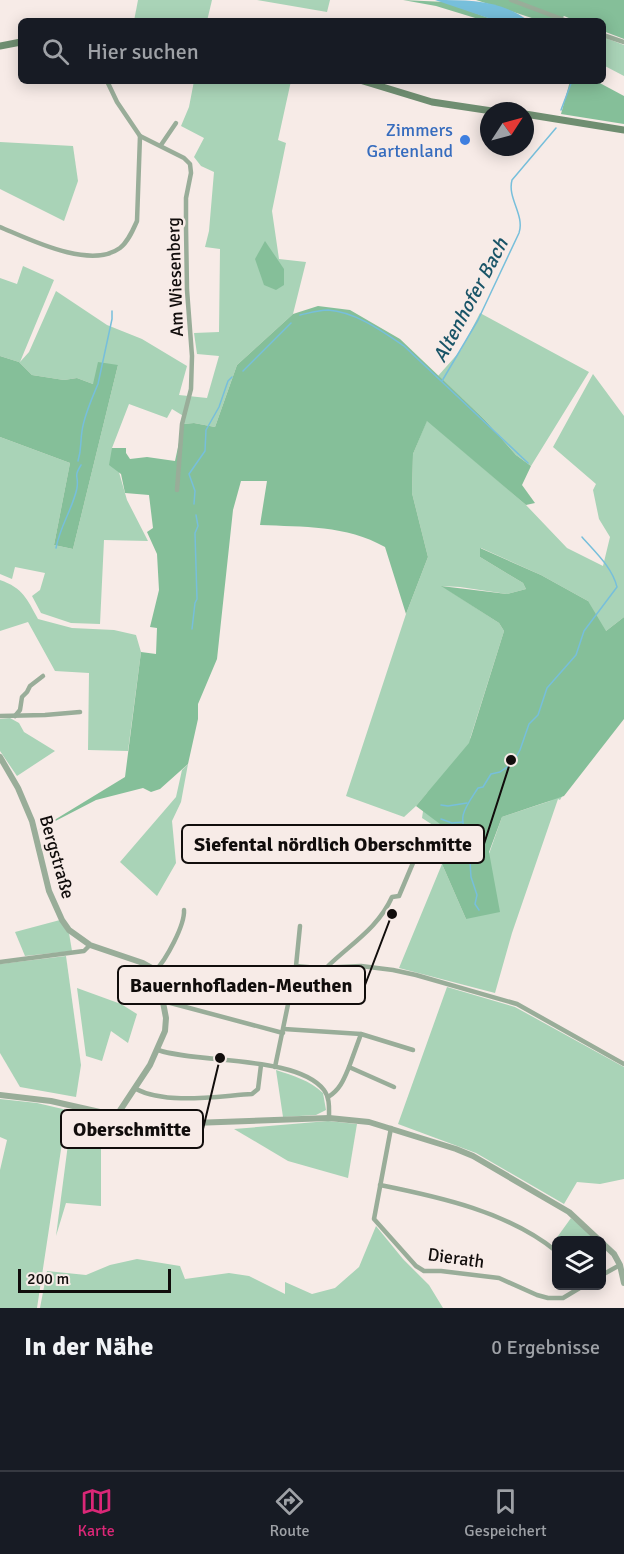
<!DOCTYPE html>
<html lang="de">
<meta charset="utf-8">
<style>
:root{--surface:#171b24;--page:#242831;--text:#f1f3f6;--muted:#9ea1a6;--line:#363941;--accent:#db2777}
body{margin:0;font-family:Signika,sans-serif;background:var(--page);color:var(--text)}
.controls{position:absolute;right:18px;bottom:18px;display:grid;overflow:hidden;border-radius:9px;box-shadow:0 3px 15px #0003}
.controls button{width:54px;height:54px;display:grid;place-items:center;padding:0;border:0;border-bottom:2px solid var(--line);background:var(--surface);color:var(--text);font:30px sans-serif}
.compass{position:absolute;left:480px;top:102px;width:54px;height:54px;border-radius:50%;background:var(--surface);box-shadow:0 3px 15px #0003;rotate:54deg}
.scale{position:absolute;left:18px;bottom:15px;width:153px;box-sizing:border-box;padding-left:6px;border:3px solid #110d0c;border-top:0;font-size:16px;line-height:21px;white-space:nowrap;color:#110d0c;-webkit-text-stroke:4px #f7ebe7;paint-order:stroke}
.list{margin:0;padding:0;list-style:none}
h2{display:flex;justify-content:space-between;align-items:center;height:78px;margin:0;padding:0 24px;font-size:26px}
h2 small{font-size:20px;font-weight:400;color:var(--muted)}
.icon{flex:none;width:33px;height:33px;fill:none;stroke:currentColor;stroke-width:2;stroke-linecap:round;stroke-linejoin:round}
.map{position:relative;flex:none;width:624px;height:1308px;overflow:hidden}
.search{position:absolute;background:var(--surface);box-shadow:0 3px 15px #0003;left:18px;right:18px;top:18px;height:66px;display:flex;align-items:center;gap:15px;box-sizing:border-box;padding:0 21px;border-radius:9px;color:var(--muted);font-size:22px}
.sheet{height:162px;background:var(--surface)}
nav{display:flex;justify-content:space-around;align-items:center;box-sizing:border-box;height:84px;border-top:2px solid var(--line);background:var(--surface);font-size:16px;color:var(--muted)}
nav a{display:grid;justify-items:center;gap:3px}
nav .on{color:var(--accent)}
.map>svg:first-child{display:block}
.green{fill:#a9d3b7;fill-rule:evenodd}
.forest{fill:#85bf99}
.water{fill:#77bfdb}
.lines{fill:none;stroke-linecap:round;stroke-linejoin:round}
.stream{stroke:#77bfdb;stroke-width:1.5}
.minor{stroke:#99ad99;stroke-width:4.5}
.tertiary{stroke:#99ad99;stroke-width:6}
.secondary{stroke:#6f8e71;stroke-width:7}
.shop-dot{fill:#3f7fe0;stroke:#f7ebe7;stroke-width:2}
.labels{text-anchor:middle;stroke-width:5;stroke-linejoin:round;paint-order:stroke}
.shop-label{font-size:18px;fill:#366cbe;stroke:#f7ebe7;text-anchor:end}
.street-label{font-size:18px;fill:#110d0c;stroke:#f7ebe7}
.water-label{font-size:20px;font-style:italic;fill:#195467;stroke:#f7ebe7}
.leader{fill:none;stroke:#110d0c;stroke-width:2}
.callout-dot{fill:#110d0c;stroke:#f7ebe7;stroke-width:2}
.callout{fill:#f7ebe7;stroke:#110d0c;stroke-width:2}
.callout-label{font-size:20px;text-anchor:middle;font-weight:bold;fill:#110d0c}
</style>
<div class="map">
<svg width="624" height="1308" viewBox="0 0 624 1308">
<rect width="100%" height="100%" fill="#f7ebe7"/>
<g class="green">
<path d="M138,0H212L207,21H134Z"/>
<path d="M257,0H330L327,12Z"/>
<path d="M603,37L624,45V76L603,65Z"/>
<path d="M194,81H291L278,140L286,143L272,211L279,259L306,262L293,314L237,365L215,427L194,423L183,424L185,417L172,409L167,418L129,404L112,448L127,500L148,541L104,540L100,624L71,623L41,613L32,596L40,590L45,573L15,567L12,579L0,574V437L70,463L54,545L73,549L118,365L93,384L77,378L64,380L32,375L19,362L0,356V278L17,284L23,266L54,280L20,362L29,352L56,291L107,325L142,339L187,366L179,395L207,398L219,356L197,354L194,333L219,332L220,249L205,247L209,231L214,172L201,166L194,157L204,138L181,126L189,107Z"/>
<path d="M0,142L73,146L78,181L64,221L0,189Z"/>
<path d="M480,313L589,372L531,466L516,455L485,420L438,376L461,350Z"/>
<path d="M593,374L624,416V617L606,631L574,775L560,800L558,799L512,933L495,993L399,968L442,864L466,919L502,817L553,800L497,816L459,892L439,848L440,841L445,833L422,818L425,798L428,792L416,806L404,817L346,796L406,614L428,557L412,493L413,454L427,420L526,505L567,548L603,566L610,537L599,519L593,490L596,484L553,447ZM481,548L541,575L588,601L470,739L504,631L499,623L442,586L460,587L507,594L526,589L523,583L480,557Z"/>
<path d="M0,580C23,588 27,599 38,619L72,628L114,630L136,635L141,652L128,751L88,750L89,673L55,671L28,622L0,631Z"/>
<path d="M10,718L19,723L24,732L55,751L17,776L0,751V719Z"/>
<path d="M188,764L181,802L172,821L176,863L157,896L120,862L176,797L182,770Z"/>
<path d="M60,920L69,933L72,951L25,956L15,932Z"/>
<path d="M66,956L81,1065L76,1097L20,1087L0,1053V964Z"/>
<path d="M447,987L515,1007L624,1067V1179L600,1184L577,1182L564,1204L476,1153L398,1124Z"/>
<path d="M77,988L121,1004L137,1014L128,1043L111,1031L102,1061L86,1056Z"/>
<path d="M276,1070C294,1076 309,1080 323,1093L326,1110L316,1115L283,1117Z"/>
<path d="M0,1099L37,1103L67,1110L37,1308H0V1170L7,1140L0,1137Z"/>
<path d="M75,1113L106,1120L101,1137V1206L66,1203L56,1236L70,1129Z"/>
<path d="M328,1121L357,1124L348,1178L288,1161L234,1129Z"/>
<path d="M571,1218L597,1240H556V1246L553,1243Z"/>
<path d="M376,1226L403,1259L429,1285L443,1308H40L47,1271L86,1275L110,1265L137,1259L180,1266L185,1279L229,1273L249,1276L285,1294V1282L312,1294L335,1288L359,1267Z"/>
</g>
<g class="forest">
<path d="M403,0L445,2L497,21H485L436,6Z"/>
<path d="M476,0H624V39L603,31V21H576L564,16L560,21H541Z"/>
<path d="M570,81H596L624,96V124L561,114Z"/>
<path d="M265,241L284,269V285L276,290L264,285L255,259Z"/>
<path d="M318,306L350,310L400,339L485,420L516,455L531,466L522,485L535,503L526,505L427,421L413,454L412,493L428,557L406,614L385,547C346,525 303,527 260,525L267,481H241L233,510L217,659L198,704V719L188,764L160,789L151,792L143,788L96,800L38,830L125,777L141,652L156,654L157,628L150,627L159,590L157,554L147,532L153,528L149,495L125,493L121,474L109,465L112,448H126V453L130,459L147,457L175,461L183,424L194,423L215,427L237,365L293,314Z"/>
<path d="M0,356L19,362L32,375L64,380L77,378L93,384L98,362L118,365L73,549L54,545L70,463L0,437Z"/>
<path d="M480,548L541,575L588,601L606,631L624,617V719L564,796L502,817L489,852L500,912L466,919L442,864L456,836L416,806L469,743L504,631L499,623L441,586L507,594L526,589L523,583L480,557Z"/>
</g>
<path class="water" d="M435,0C472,0 500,0 529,21H497Z"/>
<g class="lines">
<g class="stream">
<path d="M561,110L572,81"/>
<path d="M300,315C309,313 319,310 328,310C356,312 382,331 404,346L528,463"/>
<path d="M243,371L291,323"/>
<path d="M442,381L478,320L519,233C525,215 507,198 512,180L556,128"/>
<path d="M78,461C82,448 80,443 82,431C84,416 92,398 98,384L112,319V311"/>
<path d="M194,504L195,491L189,474L205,451L206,430L219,407L228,381L232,377"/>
<path d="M56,548C60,526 73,508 77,488C79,475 73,478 81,465"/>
<path d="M192,629L195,603L197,599L195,533L198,526L196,515"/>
<path d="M441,805L448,806L467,803"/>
<path d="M441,819L452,823L463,822"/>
<path d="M479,910L475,904L477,895L471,877L470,862L465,854L469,839C456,817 465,808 478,788L483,787L491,774L500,772L513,763L520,750L529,724L538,715L547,688L576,655L584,631L617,587C612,567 595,552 582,537"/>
</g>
<g class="minor">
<path d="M511,0L567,21"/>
<path d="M603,35L624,42"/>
<path d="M140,136L184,158L190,164L191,173L186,198V227L187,290L192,356L191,389L182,424L177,490"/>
<path d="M161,145L176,123"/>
<path d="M0,227C29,239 90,270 120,248C128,242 133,230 137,221L140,136L117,102L107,81"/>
<path d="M0,716L45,715L80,712"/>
<path d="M15,716L20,710L22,697L27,692L30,686L43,676"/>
<path d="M0,962L84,951L90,945"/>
<path d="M296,966L318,968L361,966L393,970L416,975L517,1004L624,1064"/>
<path d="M328,966C352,943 378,928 392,897L399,896L421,844"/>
<path d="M155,971C166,960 185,925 184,910"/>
<path d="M163,1001L283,1033"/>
<path d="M284,1029L361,1034L413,1050"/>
<path d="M361,1034L349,1067L394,1087"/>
<path d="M158,1050C199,1064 297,1055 324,1090C330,1098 329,1108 329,1118"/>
<path d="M275,1067L296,966L300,926"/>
<path d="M136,1089C167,1105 218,1096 252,1094L258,1089L261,1065"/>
<path d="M328,1097C340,1090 344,1079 349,1067"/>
<path d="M391,1128L374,1219L416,1266L424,1271H441L499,1278L537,1295L548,1298H563L583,1286"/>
<path d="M380,1185C440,1197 508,1212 556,1251"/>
<path d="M602,1275L620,1265"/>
</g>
<g class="tertiary">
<path d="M0,757L18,788L32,821L49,891L62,920L69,930L90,945L143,963L152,968L158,976L166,1018L165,1031L150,1065L117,1115"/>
<path d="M0,1095L51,1101L144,1122L165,1124L329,1118L369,1122L456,1149L473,1156L569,1212L614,1254L620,1265L624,1283"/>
</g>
<g class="secondary">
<path d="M0,46L21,42"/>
<path d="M363,81L432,102L492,111"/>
<path d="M525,114L624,130"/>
</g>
</g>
<circle class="shop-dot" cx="465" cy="140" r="6"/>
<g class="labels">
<g class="shop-label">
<text x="453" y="136">Zimmers<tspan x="453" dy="21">Gartenland</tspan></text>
</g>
<g class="street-label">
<text transform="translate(175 277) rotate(-92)" y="6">Am Wiesenberg</text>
<text transform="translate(57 857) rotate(74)" y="6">Bergstraße</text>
<text transform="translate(456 1258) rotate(8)" y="6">Dierath</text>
</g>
<g class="water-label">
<text transform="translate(470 300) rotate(-62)" y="7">Altenhofer Bach</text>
</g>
</g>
<path class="leader" d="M511 760L484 844M392 914L365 985M220 1058L203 1129"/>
<g class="callout-dot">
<circle cx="511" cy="760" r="6"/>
<circle cx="392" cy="914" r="6"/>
<circle cx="220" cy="1058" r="6"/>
</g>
<g class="callout">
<rect x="182" y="825" width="302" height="38" rx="6"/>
<rect x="118" y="966" width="247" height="38" rx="6"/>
<rect x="61" y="1110" width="142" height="38" rx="6"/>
</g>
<g class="callout-label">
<text x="333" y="851">Siefental nördlich Oberschmitte</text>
<text x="241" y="992">Bauernhofladen-Meuthen</text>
<text x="132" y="1136">Oberschmitte</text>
</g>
</svg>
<div class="controls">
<button><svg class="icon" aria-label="layers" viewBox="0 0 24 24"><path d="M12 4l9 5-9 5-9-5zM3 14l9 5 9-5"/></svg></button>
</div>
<svg class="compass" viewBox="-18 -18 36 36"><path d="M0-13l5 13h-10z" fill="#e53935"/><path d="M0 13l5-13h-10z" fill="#9ea1a6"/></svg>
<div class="scale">200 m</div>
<div class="search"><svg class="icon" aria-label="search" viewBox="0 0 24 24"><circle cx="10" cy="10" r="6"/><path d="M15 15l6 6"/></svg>Hier suchen</div>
</div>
<section class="sheet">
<h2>In der Nähe<small>0 Ergebnisse</small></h2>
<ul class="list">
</ul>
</section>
<nav>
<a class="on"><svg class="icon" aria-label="map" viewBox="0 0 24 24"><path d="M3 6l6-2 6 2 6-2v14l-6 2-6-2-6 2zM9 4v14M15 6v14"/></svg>Karte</a>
<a><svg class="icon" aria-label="directions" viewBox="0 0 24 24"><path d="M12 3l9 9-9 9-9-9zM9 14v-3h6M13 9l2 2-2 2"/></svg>Route</a>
<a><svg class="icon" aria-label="saved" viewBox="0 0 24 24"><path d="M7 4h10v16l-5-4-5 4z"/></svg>Gespeichert</a>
</nav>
